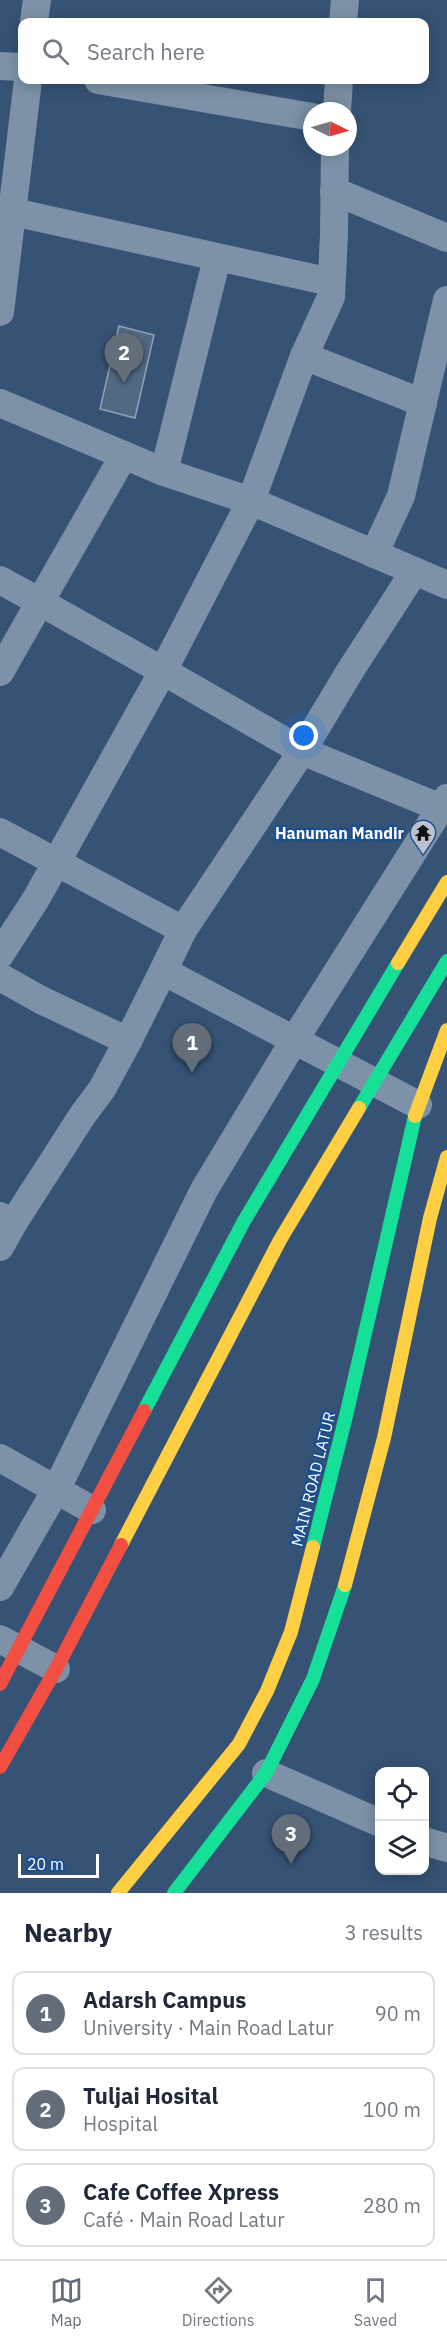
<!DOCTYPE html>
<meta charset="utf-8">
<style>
:root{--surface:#fff;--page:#f2f2f3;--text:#1f2937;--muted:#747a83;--line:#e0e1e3;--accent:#646e7b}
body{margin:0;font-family:"IBM Plex Sans",sans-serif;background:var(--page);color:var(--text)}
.controls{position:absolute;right:18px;bottom:18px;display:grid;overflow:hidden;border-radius:12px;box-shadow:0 3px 15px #0003}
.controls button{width:54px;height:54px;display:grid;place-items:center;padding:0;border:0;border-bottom:2px solid var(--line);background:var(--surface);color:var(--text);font:30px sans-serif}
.compass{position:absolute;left:303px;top:102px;width:54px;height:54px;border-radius:50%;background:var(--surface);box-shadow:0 3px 15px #0003;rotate:95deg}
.scale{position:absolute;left:18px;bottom:15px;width:81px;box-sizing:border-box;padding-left:6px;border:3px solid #fff;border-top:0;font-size:16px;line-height:21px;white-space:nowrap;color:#fff;-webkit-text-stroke:4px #1b4f8f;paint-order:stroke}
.you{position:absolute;left:304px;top:736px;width:21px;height:21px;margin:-15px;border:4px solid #fff;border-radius:50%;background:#1a73e8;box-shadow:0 0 0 9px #1a73e833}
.badge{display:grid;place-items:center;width:39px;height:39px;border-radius:50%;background:var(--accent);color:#fff;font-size:20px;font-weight:700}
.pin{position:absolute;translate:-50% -50px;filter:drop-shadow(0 2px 3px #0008)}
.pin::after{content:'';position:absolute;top:32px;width:21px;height:18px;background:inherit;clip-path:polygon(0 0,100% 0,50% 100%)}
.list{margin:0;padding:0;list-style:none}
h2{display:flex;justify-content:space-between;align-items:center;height:78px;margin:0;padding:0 24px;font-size:26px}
h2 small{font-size:20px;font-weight:400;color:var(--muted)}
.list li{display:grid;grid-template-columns:39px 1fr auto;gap:18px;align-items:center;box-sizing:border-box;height:84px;margin:0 12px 12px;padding:0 12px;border:2px solid var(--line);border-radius:12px}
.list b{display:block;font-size:22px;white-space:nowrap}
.list p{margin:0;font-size:20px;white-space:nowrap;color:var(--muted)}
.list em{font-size:20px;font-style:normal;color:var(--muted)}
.icon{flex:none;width:33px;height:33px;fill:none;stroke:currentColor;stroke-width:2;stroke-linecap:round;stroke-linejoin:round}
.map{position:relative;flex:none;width:447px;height:1893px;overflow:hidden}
.search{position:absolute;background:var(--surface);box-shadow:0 3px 15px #0003;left:18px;right:18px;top:18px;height:66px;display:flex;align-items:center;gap:15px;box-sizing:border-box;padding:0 21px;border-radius:12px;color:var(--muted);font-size:22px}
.sheet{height:366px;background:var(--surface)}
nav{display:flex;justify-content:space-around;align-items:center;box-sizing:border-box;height:84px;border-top:2px solid var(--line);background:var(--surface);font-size:16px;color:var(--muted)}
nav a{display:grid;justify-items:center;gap:3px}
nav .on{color:var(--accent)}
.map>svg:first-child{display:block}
.building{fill:#526984;stroke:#92a2b6;stroke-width:1.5}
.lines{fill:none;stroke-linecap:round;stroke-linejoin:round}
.street{stroke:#7d92a8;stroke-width:28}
.fast{stroke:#16e098;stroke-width:14}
.slow{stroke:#ffcf43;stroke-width:14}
.jam{stroke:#f24e42;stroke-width:14}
.labels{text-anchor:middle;stroke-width:4.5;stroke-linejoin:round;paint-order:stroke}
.poi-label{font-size:16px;font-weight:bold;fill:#fff;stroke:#1b4f8f;text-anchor:end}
.street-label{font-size:16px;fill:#fff;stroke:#1b4f8f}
</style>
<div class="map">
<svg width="447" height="1893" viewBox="0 0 447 1893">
<rect width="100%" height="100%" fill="#365274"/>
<path class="building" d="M119,326L154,335L135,418L100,409Z"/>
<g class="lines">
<g class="street">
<path d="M34,22L37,0"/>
<path d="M343,22L345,0"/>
<path d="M0,66L22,67"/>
<path d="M98,80L312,117"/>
<path d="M337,111L339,80"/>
<path d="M335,147L334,234L331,297L304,356L251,501L163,671L302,751L441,808"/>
<path d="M334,191L447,238"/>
<path d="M13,212L331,282"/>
<path d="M0,312L28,80"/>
<path d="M304,356L423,403"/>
<path d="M0,403L164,472L251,501L447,585"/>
<path d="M164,472L217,258"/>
<path d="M374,554L401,496L447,300"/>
<path d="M0,580L40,602L0,672"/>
<path d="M0,832L183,930L163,971L418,1105"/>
<path d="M183,930L302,751L350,671L414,572"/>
<path d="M0,955L36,899L163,671L40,602L124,455"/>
<path d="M0,977L41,1000L128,1041L163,971"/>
<path d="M0,1216L14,1222L82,1116L102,1089L128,1041"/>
<path d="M0,1247L14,1222"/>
<path d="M0,1458L92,1510"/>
<path d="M0,1587L57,1488L204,1190L295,1039L447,798"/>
<path d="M0,1639L56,1669"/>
<path d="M266,1773L380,1823"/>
<path d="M424,1841L447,1848"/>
</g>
<g class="fast">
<path d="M359,1108L447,961"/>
<path d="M144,1411L244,1221L398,963"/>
<path d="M313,1547L346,1416L415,1116"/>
<path d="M174,1893L266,1773L313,1679L345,1585"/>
</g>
<g class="slow">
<path d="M398,963L447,882"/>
<path d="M415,1116L447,1030"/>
<path d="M121,1545L280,1240L359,1108"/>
<path d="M345,1585L384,1438L430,1218L447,1157"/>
<path d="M118,1893L239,1744L267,1691L291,1632L313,1547"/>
</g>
<g class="jam">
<path d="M0,1684L144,1411"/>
<path d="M0,1767L56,1669L121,1545"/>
</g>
</g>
<defs>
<symbol id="temple-pin" viewBox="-11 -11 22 30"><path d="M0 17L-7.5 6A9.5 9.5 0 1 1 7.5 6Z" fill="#b9c2ce" stroke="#1b4f8f"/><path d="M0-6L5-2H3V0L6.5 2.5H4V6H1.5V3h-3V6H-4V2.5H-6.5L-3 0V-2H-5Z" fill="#111"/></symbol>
</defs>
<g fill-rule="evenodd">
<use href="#temple-pin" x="408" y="818" width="30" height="40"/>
</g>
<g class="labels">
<g class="poi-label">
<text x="404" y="839">Hanuman Mandir</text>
</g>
<g class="street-label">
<text transform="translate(313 1479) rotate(-76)" y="6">MAIN ROAD LATUR</text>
</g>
</g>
</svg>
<div class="controls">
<button><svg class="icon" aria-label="locate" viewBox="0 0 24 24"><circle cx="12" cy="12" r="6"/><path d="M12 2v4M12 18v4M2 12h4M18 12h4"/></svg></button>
<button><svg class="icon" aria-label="layers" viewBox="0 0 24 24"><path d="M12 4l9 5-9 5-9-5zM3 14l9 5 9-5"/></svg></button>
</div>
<svg class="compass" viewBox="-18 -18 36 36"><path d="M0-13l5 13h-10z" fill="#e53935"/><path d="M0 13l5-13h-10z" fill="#747a83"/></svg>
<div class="scale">20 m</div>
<div class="you"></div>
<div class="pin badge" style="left:192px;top:1073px">1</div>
<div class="pin badge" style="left:124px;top:383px">2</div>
<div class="pin badge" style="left:291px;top:1864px">3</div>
<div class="search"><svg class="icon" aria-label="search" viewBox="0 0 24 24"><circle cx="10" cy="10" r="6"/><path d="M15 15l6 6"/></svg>Search here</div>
</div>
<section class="sheet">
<h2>Nearby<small>3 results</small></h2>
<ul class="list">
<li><span class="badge">1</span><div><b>Adarsh Campus</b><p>University · Main Road Latur</p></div><em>90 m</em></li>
<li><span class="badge">2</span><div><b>Tuljai Hosital</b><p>Hospital</p></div><em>100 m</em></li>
<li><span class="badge">3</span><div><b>Cafe Coffee Xpress</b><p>Café · Main Road Latur</p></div><em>280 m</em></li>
</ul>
</section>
<nav>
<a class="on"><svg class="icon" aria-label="map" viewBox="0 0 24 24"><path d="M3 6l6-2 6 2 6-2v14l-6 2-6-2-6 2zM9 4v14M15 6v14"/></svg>Map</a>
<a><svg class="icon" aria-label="directions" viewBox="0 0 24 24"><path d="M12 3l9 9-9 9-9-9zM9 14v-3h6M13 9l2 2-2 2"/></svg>Directions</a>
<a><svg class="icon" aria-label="saved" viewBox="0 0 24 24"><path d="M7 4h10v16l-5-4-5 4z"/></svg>Saved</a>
</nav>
